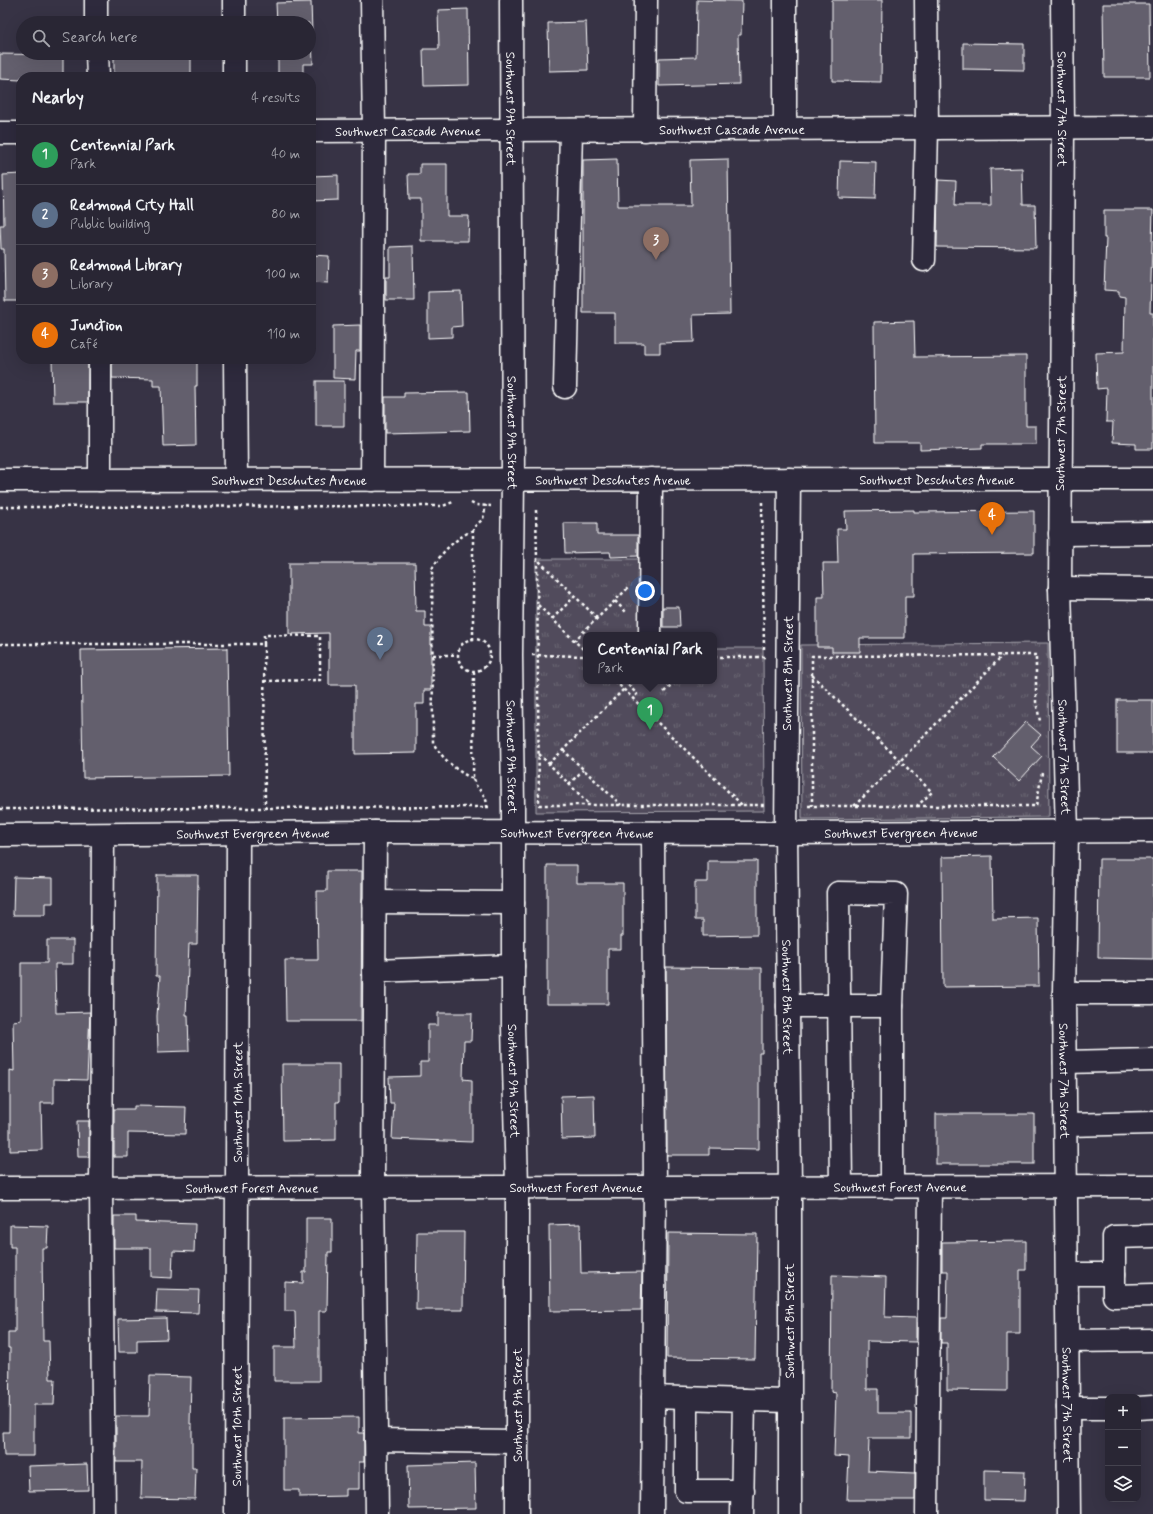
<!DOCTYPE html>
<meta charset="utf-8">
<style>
:root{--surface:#292634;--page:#353240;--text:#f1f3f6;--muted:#a5a5ac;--line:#45434f;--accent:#ffd166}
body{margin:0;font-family:Mynerve,sans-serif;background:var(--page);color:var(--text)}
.controls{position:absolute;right:12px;bottom:12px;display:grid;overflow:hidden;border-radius:8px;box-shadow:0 4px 16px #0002}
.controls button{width:36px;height:36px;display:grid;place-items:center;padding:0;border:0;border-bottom:1px solid var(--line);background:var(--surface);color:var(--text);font:20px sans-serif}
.you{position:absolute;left:645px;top:591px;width:14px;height:14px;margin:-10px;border:3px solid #fff;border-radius:50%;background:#1a73e8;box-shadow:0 0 0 6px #1a73e833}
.badge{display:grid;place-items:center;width:26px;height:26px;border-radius:50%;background:var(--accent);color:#fff;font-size:13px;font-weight:700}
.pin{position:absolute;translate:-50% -33px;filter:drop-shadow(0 1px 2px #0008)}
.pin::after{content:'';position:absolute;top:21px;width:14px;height:12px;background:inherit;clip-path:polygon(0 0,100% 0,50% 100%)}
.popup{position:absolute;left:583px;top:632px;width:134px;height:52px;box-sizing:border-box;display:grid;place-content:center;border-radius:8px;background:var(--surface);filter:drop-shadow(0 1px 3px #0005);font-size:13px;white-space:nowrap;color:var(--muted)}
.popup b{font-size:15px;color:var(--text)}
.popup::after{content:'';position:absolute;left:50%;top:100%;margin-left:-8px;border:8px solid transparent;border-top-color:var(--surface)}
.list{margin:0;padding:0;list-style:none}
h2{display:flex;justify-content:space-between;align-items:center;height:52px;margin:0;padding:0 16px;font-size:17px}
h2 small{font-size:13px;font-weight:400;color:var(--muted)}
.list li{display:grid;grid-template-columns:26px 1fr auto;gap:12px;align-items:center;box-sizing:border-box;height:60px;padding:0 16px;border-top:1px solid var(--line)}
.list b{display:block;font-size:15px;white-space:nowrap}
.list p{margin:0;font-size:13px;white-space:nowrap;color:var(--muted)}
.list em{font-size:13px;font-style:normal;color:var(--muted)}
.icon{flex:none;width:22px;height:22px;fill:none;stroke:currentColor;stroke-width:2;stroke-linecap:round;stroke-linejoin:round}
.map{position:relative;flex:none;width:1153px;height:1514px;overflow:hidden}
.search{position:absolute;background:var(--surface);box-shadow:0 4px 16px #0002;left:16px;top:16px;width:300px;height:44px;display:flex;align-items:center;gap:10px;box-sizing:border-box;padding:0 14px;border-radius:22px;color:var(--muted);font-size:15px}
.panel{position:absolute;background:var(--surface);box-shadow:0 4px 16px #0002;left:16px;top:72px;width:300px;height:292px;border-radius:16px}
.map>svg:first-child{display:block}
.park{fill:url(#park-tufts);stroke:#a8a6ae}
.building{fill:#635f6d;stroke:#fff}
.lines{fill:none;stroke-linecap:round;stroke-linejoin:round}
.minor-casing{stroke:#fff;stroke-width:25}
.path{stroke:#fff;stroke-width:2.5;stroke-dasharray:3 3;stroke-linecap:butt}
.minor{stroke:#2f2a3d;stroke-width:22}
.labels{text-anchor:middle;stroke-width:3;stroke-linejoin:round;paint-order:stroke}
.street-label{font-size:13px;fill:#fff;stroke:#2f2a3d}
</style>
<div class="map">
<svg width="1153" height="1514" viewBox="0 0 1153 1514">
<defs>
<pattern id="park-tufts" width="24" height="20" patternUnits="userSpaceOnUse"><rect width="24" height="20" fill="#514c5c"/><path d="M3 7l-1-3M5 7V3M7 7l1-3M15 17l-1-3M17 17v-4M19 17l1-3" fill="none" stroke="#6b6774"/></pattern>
</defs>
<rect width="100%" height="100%" fill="#373345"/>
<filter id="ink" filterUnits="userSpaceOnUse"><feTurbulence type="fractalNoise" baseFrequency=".025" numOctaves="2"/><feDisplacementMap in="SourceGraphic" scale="8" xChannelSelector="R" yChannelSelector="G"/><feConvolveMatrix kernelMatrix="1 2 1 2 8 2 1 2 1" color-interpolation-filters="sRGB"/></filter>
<g filter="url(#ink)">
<g class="park">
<path d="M536,559H643V635H586V681H714V648H763L764,811L536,812Z"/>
<path d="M1048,643L1049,817L802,819L801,645Z"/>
</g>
<g class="building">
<path d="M697,0L742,1L741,35H738L739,84L659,86V58L696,57Z"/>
<path d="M832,0H882L881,82L832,81Z"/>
<path d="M311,2L313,64H303V77H278V53H309V23H277L276,3Z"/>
<path d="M1103,4H1149L1150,77H1104Z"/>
<path d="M468,9L469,85L424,86L423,49H439L438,10Z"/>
<path d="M586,22L588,70L549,71L548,23Z"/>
<path d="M963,43L1024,44V70L963,69Z"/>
<rect x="114" y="53" width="77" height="24"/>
<path d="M0,54L63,55V77H21V80L0,79Z"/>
<path d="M617,159L618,206H691L690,160L728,159L730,314L693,315L694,342L660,343V353H644V343H615V313H583V160Z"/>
<path d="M840,161L876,162L875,199L839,198Z"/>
<path d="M420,164H447V216H469L468,241H421V199H409L408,174H420Z"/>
<path d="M1022,168L1023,205H1035L1036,248L937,247L938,180L956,181L955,205H991L990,169Z"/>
<path d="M21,174V301H5L4,249H1L0,225H4L3,175Z"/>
<path d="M338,175V200L311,201V176Z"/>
<path d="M1104,210H1153L1150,313H1153V449H1136V444L1112,443L1113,422H1106L1107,388L1097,389L1096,353L1124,352L1125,297L1119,296V291L1104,290L1106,238H1104Z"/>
<path d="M413,246L414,300H386V277H390V247Z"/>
<path d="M311,255L329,256L328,283L311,282Z"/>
<path d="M461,291L462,326L452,327V337L428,338V292Z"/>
<path d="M914,321L915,357L1026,356V426H1036V444H982V448L920,450V443H875L874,322Z"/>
<path d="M360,325V351H356L355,379L333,378V326Z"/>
<path d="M52,359H88V402H53Z"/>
<path d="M112,359H197V386H195L196,445L163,446L161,386H153V379L112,378Z"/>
<rect x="316" y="381" width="28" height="45"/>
<path d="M469,392L470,431L385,433V397H404V393Z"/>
<path d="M914,510V512L1034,511V553L914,554V596H905V638H860V652H832V647H817V597H824L823,563H838L837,529H846L845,511Z"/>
<path d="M564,523H597V535H638V556L611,557L610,552L565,553Z"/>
<path d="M289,563H415L416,611H425V627H431V690H424V704H416V753L355,754V685H329V633L289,634Z"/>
<path d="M663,607H679L680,627H663Z"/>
<path d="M227,648L229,776L83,778L81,650Z"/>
<rect x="1117" y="700" width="36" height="53"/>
<path d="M1026,722L1041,735L1031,746L1042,756L1019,781L993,757Z"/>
<path d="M992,856L993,919L1038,918L1039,986L943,987L942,857Z"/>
<path d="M1099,859H1153V959L1098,958Z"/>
<path d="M708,861H757V935L703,936V920H695V882H708Z"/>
<path d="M547,865H577V883H623V936H621V949H608V1004H547Z"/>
<path d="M327,871H362L361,1021H286L285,960H318L317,891H327Z"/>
<path d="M157,875H198L197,944H189L186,1015H188L189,1051L158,1052L157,1016L160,976H156Z"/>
<path d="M14,877L53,878V903H45V915H13Z"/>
<path d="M47,940H73V964H55L56,1013L90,1012L87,1080L54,1079V1103H41L42,1150L10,1151V1070L14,1071L13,1021L21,1020V963H47Z"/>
<path d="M666,967L762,968V1053H759V1149L709,1148V1155H667Z"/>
<path d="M438,1013H472L471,1041H464L463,1079L472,1080V1142L392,1139L394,1103H390L389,1077L420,1076V1062H428V1025H438Z"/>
<path d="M282,1064H339V1102H336V1140L283,1141Z"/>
<path d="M594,1095L595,1138L562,1139L561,1096Z"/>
<path d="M134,1106L186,1107L185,1134L128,1133V1157H114V1109H134Z"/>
<rect x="936" y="1114" width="98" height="50"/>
<path d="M77,1121H89V1157H78Z"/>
<path d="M114,1216H136V1222L195,1224L194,1252L173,1251L172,1278L151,1277V1248H114Z"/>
<path d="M306,1218H332V1252H328L327,1311H319V1381H274V1347H296L295,1311H285V1282L303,1283V1272H306Z"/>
<path d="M580,1224L581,1273L642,1272L641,1310L550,1311L549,1225Z"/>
<path d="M10,1225L48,1226L47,1248H42L43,1341H49L50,1379H55L54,1405H34V1456H4L3,1432H9L10,1348H8V1332H15V1247H10Z"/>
<path d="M417,1232H464L463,1310H416Z"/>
<path d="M668,1233L757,1234L755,1359L667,1358Z"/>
<path d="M1026,1241V1270H1020V1334H1007V1391L947,1390V1343H941V1318H947L948,1271H942V1242Z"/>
<path d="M832,1275L886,1277L885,1317L916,1318V1342L867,1341V1389H878V1413H911V1438H869L868,1471L915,1473V1500H847L849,1457L834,1456L836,1393L831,1392Z"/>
<path d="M157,1289L199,1290L198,1313L156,1312Z"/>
<path d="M166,1318L167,1339L137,1340V1352H119L118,1319Z"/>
<path d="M150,1376L191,1377L190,1424H192V1468H196L195,1499L141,1498L142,1462H116V1416H149Z"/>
<path d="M359,1417V1433H364V1462H359V1489H346V1496L299,1497V1490H284V1418Z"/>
<path d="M475,1463L476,1508L409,1509L408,1465Z"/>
<path d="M87,1464L88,1490L29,1491L28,1466Z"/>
<path d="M984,1470L1025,1471L1024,1501L984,1500Z"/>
</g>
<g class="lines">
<defs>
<g id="minor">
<path d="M96,0V23"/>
<path d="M372,0L374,131L372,480"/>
<path id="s1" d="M511,0L513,479L511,655L513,806V1026L517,1187V1514"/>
<path d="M785,0V129"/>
<path id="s2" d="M1062,0L1063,127L1060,588L1067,832L1064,993L1069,1514"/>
<path d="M234,23V0"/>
<path d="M97,53L98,77"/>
<path d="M234,77V53"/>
<path d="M645,130L646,0"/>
<path id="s3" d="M311,131L1153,127"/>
<path d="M0,133H21"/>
<path d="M924,260L927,128L926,0"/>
<path d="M100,359V480"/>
<path d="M235,359L236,480"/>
<path d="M565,387L571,130"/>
<path id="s4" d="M789,479L786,833L790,1187V1514"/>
<path id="s5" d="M0,480L1153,479"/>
<path d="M1060,534L1153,533"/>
<path d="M1060,588L1153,589"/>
<path d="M650,635L651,479"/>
<path d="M375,832L373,1186L377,1514"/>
<path id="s6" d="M0,835L375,832L786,833L1153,831"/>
<path d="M103,835L101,1187L104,1514"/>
<path d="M374,902L513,903"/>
<path d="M374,971L513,966"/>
<path d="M1064,993H1153"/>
<path d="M788,1006H892"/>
<path d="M1065,1062L1153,1060"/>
<path d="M1066,1125L1153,1123"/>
<path d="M841,1187L838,893L896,894L892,1006V1187"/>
<path id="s7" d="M0,1188L1153,1186"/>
<path d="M1153,1236L1114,1237V1296L1153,1295"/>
<path d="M1068,1274H1114"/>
<path d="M1068,1341L1153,1340"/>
<path d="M653,1397L744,1400L742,1514"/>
<path d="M686,1399V1491H743"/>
<path d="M744,1400L789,1401"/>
<path d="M1068,1408H1108"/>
<path d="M1138,1408L1153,1407"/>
<path d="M376,1440L517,1442"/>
<path id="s8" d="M236,1514L238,834"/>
<path d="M652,1514L655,1187L653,833"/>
<path d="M927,1514L930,1187"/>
</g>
</defs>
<use href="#minor" class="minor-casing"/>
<g class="path">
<path d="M762,502L764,649"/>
<path d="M471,503L475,505L491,506"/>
<path d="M0,507L443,506L453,502"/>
<path d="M536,510L537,559"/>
<path d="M473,530C454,540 443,550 432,569L433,743C444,760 455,770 473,779L474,671"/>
<path d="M615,601L627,613"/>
<path d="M538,605L586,652"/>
<path d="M597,618L537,559L539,805H766"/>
<path d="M552,619L575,596"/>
<circle cx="474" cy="655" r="16"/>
<path d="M473,640V528L483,519L486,505"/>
<path d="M574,641L628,588"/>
<path d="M0,644H264L265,808"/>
<path d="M264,644V635L320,636V680L264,681"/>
<path d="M433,655H458"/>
<path d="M532,655L586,656"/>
<path d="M714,657H765"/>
<path d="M812,675V656L1036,655V702L1040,721"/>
<path d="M615,681L742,805"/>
<path d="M624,681L637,694L633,698"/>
<path d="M664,692L675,681"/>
<path d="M563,750L621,805"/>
<path d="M539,754L590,805"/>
<path d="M549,764L624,689"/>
<path d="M473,779C477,791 488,794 487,808"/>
<path d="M569,784L583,770"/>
<path d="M808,806H917L932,792L812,675V806"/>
<path d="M854,806L900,761L1002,656"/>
<path d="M917,806H1036L1042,773"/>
<path d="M0,809L491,807"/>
</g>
<use href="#minor" class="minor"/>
</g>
</g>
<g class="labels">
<g class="street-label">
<text dy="5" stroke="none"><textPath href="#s1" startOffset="109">Southwest 9th Street</textPath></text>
<text dy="5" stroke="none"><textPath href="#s2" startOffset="109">Southwest 7th Street</textPath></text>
<text dy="5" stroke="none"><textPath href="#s3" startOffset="421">Southwest Cascade Avenue</textPath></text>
<text dy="5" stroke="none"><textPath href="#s3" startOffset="97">Southwest Cascade Avenue</textPath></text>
<text dy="5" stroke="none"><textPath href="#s1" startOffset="433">Southwest 9th Street</textPath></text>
<text transform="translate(1060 433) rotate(-89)" y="5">Southwest 7th Street</text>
<text dy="5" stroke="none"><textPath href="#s5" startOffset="613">Southwest Deschutes Avenue</textPath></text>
<text dy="5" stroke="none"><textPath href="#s5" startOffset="937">Southwest Deschutes Avenue</textPath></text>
<text dy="5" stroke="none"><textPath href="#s5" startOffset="289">Southwest Deschutes Avenue</textPath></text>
<text transform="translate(787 673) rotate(-89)" y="5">Southwest 8th Street</text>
<text dy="5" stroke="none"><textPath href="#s1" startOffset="757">Southwest 9th Street</textPath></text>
<text dy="5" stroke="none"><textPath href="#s2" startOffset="757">Southwest 7th Street</textPath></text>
<text dy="5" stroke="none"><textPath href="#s6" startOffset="253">Southwest Evergreen Avenue</textPath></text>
<text dy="5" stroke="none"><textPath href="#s6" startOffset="577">Southwest Evergreen Avenue</textPath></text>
<text dy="5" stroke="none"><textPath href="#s6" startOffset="901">Southwest Evergreen Avenue</textPath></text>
<text dy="5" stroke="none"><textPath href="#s4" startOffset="518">Southwest 8th Street</textPath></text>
<text dy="5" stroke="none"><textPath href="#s1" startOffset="1081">Southwest 9th Street</textPath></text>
<text dy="5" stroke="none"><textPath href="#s2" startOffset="1081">Southwest 7th Street</textPath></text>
<text dy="5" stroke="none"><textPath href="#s8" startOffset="412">Southwest 10th Street</textPath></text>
<text dy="5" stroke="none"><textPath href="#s7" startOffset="252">Southwest Forest Avenue</textPath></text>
<text dy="5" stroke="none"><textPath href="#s7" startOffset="576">Southwest Forest Avenue</textPath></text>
<text dy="5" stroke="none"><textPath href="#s7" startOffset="900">Southwest Forest Avenue</textPath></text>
<text transform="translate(789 1321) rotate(-90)" y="5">Southwest 8th Street</text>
<text transform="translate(517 1405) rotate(-90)" y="5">Southwest 9th Street</text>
<text dy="5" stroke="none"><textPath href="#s2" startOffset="1405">Southwest 7th Street</textPath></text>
<text dy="5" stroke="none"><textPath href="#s8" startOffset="88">Southwest 10th Street</textPath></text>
</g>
</g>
</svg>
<div class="controls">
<button>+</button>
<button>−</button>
<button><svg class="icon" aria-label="layers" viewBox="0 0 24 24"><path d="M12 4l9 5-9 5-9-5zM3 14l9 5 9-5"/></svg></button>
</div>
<div class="you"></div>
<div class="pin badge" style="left:650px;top:730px;background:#2e9e5b">1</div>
<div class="popup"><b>Centennial Park</b>Park</div>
<div class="pin badge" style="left:380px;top:660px;background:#5c6f8a">2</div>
<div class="pin badge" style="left:656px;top:260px;background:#8d6e63">3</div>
<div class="pin badge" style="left:992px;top:535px;background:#e8710a">4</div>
<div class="search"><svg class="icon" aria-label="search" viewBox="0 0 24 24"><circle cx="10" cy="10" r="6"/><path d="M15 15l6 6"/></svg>Search here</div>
<section class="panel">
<h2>Nearby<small>4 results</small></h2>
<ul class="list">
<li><span class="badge" style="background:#2e9e5b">1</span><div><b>Centennial Park</b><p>Park</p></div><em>40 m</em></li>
<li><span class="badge" style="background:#5c6f8a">2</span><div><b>Redmond City Hall</b><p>Public building</p></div><em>80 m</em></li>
<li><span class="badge" style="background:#8d6e63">3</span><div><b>Redmond Library</b><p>Library</p></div><em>100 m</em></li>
<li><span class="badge" style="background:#e8710a">4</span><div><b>Junction</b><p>Café</p></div><em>110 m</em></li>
</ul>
</section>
</div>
